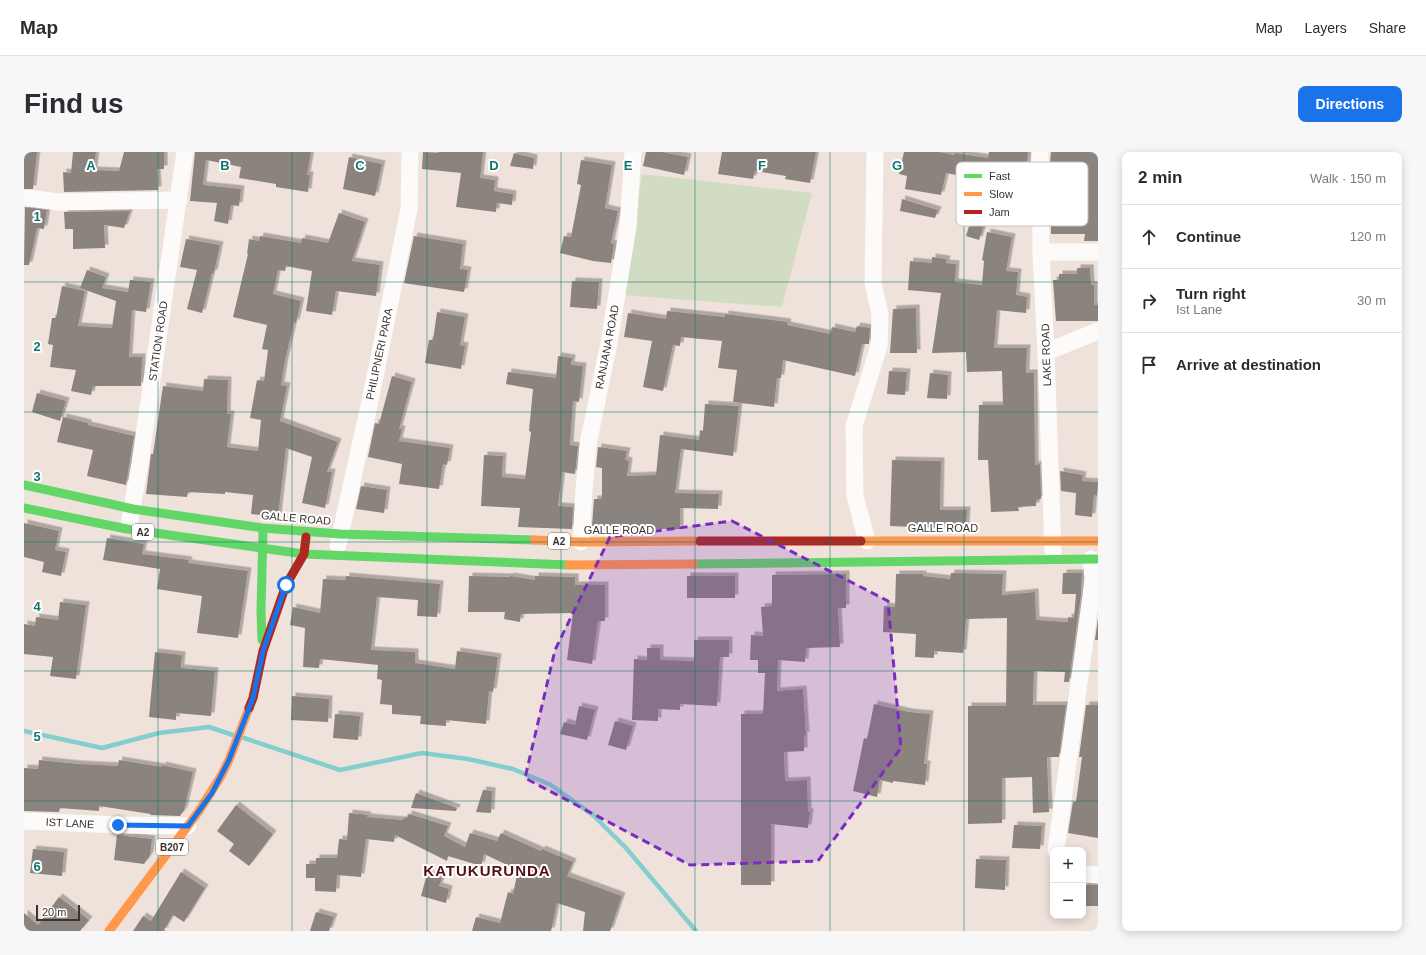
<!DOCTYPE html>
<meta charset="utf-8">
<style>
:root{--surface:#fff;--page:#f7f7f7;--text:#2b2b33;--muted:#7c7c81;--line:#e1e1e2;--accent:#1a73e8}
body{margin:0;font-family:Helvetica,sans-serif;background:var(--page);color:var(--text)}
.controls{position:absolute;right:12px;bottom:12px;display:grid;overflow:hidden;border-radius:8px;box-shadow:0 2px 10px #0003}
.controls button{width:36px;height:36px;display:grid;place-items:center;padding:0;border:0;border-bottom:1px solid var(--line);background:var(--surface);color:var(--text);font:20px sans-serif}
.scale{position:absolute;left:12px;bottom:10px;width:44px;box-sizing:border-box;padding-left:4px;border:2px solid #3b332e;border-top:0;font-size:11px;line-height:14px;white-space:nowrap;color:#3b332e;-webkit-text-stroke:3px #fff;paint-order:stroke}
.stop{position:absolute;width:12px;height:12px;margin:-9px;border:3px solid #1a73e8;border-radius:50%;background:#fff}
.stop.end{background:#1a73e8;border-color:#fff;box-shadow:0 1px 4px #0008}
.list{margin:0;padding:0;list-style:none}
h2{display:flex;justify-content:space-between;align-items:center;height:52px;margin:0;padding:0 16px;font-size:17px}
h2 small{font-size:13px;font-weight:400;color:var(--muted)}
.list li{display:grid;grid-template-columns:26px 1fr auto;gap:12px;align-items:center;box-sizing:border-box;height:64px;padding:0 16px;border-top:1px solid var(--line)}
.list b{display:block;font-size:15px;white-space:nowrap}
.list p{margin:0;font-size:13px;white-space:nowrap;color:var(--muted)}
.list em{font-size:13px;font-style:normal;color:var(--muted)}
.icon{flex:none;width:22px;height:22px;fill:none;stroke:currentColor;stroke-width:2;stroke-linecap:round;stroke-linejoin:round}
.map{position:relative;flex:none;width:1074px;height:779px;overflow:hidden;border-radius:8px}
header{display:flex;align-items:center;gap:24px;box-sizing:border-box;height:56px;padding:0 20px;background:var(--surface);border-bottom:1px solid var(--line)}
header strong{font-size:19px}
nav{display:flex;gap:22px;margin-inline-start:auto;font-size:14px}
.intro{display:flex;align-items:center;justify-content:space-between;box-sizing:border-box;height:96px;padding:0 24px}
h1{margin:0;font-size:28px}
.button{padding:10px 18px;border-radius:8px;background:var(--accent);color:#fff;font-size:14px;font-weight:700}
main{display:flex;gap:24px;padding:0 24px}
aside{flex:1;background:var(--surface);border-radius:8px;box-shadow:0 2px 10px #0003}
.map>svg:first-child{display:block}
.green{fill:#d1dcc3}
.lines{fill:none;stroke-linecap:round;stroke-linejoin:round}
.stream{stroke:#84cecf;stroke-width:4.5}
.building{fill:#8b837e;filter:url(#shadow)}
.street{stroke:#fcfbfa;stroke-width:17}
.fast{stroke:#63d668;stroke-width:9}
.slow{stroke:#ff974d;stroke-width:9}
.jam{stroke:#b3261e;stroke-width:9}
.route{stroke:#1a73e8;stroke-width:5}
.marked{fill:#7b2cbf;fill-opacity:0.2;stroke:#7b2cbf;stroke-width:3;stroke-dasharray:8 5;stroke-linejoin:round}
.grid{fill:none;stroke:#0f766e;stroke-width:1;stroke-opacity:0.55}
.labels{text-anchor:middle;stroke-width:4;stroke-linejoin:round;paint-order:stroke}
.shield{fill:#fff;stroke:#76706d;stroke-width:1}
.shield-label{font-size:10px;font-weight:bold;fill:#3b332e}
.street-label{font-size:11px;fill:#3b332e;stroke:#fff}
.district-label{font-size:15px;font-weight:bold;letter-spacing:1px;fill:#540f13;stroke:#fff}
.key{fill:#fff;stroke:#c4c2c0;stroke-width:1}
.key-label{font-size:11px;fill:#3b332e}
.grid-label{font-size:13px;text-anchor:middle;font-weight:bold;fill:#0f766e;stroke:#fff;stroke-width:4;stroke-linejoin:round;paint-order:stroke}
</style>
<header>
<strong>Map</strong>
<nav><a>Map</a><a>Layers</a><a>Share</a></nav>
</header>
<div class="intro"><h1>Find us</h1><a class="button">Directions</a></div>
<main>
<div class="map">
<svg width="1074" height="779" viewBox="0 0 1074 779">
<defs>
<filter id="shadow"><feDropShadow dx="3.5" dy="-3.5" stdDeviation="0" flood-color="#0004"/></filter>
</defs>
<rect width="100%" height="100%" fill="#eee2db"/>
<path class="green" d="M618,22L788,41L758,155L598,143Z"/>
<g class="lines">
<g class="stream">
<path d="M0,579L78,596L135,581L185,575L209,583"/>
<path d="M220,586L316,618L398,601L444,607L489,617L527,633L570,664L602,696L672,779"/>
</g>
</g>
<g class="building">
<path d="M0,0H13L9,37H0Z"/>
<path d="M49,0H72L70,18L95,19L100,0H140V17H133L134,38L40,40L39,20L47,21Z"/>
<path d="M171,0H287L283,23H286L284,40L252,35V32L215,26L217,15L182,8L179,33L217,37L215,54L207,53L204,72L190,69L193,51L166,49Z"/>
<path d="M399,0L414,1L415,0H459L456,26L471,28L470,39L489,42L488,53L473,51L472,60L432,55L437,21L398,17Z"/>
<path d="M622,0H638L664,5L660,23L619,14Z"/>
<path d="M698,0H792L786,31L761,27L762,24L731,19L729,27L694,22Z"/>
<path d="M880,0H915L930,3L931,1L964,6L965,0H1004L1001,32L984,29L980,53L966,50L968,35L953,34L954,27L922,21L917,43L881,37L883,24L875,22Z"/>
<path d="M1027,0H1074V89H1060L1061,82H1027L1026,12Z"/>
<path d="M490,1L501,4L510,6L509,17L486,14Z"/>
<path d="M325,5L358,12L351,44L319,37Z"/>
<path d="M557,8L588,13L581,56L594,59L587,91L590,92L587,111L569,109L536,101L540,84L547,85L557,33L553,32Z"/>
<path d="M878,47L914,58L911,66L876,59Z"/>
<path d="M1,55L23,58L20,77L13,76L5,113H0Z"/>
<path d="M106,59L100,76L80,73L81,96L49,97V77H41L40,60Z"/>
<path d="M315,61L341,70L328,109L356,113L352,144L312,139L308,163L282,159L288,119L262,114L261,119L254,118L249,142L277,149L272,171L270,170L261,209L257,233L263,234L256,269L314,290L303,320H308L301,356L278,351L288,305L262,296L254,365L227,362L229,343L201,340V342L164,340L163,345L122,342L127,302H129L139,234L179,239L180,227L204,228L203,262H207L203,295L234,299L237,268L226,266L233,228L240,229L244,198L238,197L243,173L209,165L224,102H223L225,87L235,89L236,84L277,91L278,86L304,91Z"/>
<path d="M947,68L959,72V76L955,88L942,84Z"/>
<path d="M963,80L988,85L982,119L994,120L992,143L1003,145L1002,161L973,158L970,196H1003L1002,221H1010L1011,313L1016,312L1017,347L1012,348V354L994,355L995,359L967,360L964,308H954L955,253H979L978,219L943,220L942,200L908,201L917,141L884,138L886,109L908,111V105L923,107L922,111L932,112L931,130L958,133L960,109L958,108Z"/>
<path d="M390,84L439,92L436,117L444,118L440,140L380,131Z"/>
<path d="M162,87L196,93L190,121H188L178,161L163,157L173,118L156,115Z"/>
<path d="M1053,116H1066L1067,133H1070V153H1074V169H1032L1029,128H1035V122H1053Z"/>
<path d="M63,118L82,125L78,136L104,140L106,128L127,130L122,160L108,158L105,205H118L117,234H69L67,243L47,239L52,218L26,215L29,193L24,192L28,166H32L38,134L61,139L54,174L88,176L92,149L56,136Z"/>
<path d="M548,129L575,130L573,157L546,155Z"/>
<path d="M892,156L893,201H866L869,157Z"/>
<path d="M643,159L701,165V162L764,170L763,173L806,182L808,175L831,180L833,174L846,176L845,192H838L831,224L759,208L757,226H753L750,255L709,250L713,218L694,216L698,189L657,185L656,194L649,193L639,239L619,235L628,189L600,185L604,161L642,167Z"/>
<path d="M413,160L441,165L436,193L441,194L437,217L401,211L405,188H409Z"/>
<path d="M534,204L548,206L547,213L559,214L555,250L549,249L546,293L554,294L551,322L538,320L534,354L549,355L548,377L494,375L496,356L457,354L460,303L479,304L478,325L501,327L507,280L505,279L509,237L482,232L484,220L532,226Z"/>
<path d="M865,219L883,220L881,243L863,242Z"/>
<path d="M906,221L924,223L923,247L903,246Z"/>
<path d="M368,224L388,230L375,277H378L375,289L426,296L423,313L419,312L415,337L375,332L378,312L344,305L351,271L355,272Z"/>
<path d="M13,241L42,249L36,269L8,260Z"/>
<path d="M681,252L715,254L709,304L657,297L651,341L695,342L694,357L656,356V377H619V374H568L570,347H578V316L572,315L574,295L603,299L601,308L605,309L603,324L632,323L636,283L675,288L676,278L679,279Z"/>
<path d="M39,265L64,271V273L110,284L102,333L63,324L69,298L33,290Z"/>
<path d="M868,308L917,309L916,358H943L942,375L915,374V376L866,374Z"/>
<path d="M1036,319L1059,323L1058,329L1074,330L1073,344L1070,343L1068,365L1051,363L1052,341L1037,339Z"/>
<path d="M337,334L363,338L360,361L332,357Z"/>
<path d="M0,371L35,379L31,398L42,400L37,424L18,420L20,410L0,405Z"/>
<path d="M83,386L120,392L118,402L165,408L164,411L224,419L214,486L173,481L178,444L133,437L136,417L79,408Z"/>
<path d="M927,421L979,422L978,443L1011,440L1012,468L1044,470V465L1050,466L1052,442H1038L1039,421H1058L1057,443L1045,530H1040L1041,520L1010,519L1009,553H1042L1035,605H1023L1025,660L1009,661L1008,625L978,626V671L944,672V554H982L983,466L942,467L939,501L910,499V506L891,505L892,482L859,480L860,454L871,455L872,422H899V424L926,427Z"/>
<path d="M822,422V456H814L816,495L782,496L781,510L754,508L753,539L779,537L782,583H780V599L760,600L761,629L783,628L784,660H786L784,676L747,672V733H717V562H739L741,521H734V508H726L727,483L739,484L737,455L748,454V423Z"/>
<path d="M322,424L416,432L413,465L393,464L394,448L353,445L347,498L391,500V511L431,517L433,499L474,505L469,540L465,539L462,572L422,568V574L396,572L397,564L368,562V553L356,552L358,528L353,527L354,513L296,507L295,516L279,515L281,476L266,473L269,455L296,461L299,427L322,428Z"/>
<path d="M445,424L486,425V424L511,428V424L551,425V433H581V469H574L568,512L543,508L549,461L497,462L496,470L480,467L481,460H444Z"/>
<rect x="663" y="424" width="48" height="22"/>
<path d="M36,450L62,453L52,527L26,524L29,505L0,502V472L11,474L12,465L34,468Z"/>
<path d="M1074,466V488H1071Z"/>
<path d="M670,488H705V505H696L693,554L656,552V558L634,557V569L608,568L610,507L623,508V496H636V508L670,509Z"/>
<path d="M131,500L158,503L157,516L191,519L187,564L152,561V568L125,565Z"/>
<path d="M268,544L305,547L304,570L267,568Z"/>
<path d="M850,552L885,560L906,562L900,612H903L901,633L869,629V631L856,628L853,645L829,639L840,586L843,587Z"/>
<path d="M1062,553H1074V686L1044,681L1049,649L1052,650L1058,605H1055Z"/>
<path d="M555,554L571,558L563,588L536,582L540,570L551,573Z"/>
<path d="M311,562L336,564L334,588L309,586Z"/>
<path d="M591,569L609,574L602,598L584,593Z"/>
<path d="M15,608L54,612L94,614L95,608L138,615V613L169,620L160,658L156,664L126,663L127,662L75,654V659L36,656L35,660L0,659V616L14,617Z"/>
<path d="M459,638L468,639L467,661L452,660Z"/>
<path d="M392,641L433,656L432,659L387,656Z"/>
<path d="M212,653L249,682L225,714L205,699L210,692L193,679Z"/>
<path d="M325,661L344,663L343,665L379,668L381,665L383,666L385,662L424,674L420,684L441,695L446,681L473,689L477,681L517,699L518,697L549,710L543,724L598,744L586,779H559L561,760L533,751L527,779H448L452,765L476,771L484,740L489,742L494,718L460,702L457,714L424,704L423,709L371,683L370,690L342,687L337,725L313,723L312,740L291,739V726H282V712H292V706H313L315,687L323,688Z"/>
<path d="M990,673L1018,674L1016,697L988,696Z"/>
<path d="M93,683L128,687L126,703L120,712L90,708Z"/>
<path d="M9,697L40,700L38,724L6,721Z"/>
<path d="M952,707L982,708L981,738L951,736Z"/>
<path d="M157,720L181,736L160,770L149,763L140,778L142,779H109L119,764L127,769Z"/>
<path d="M403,722L418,726L415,734L425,737L422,751L397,744Z"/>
<rect x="1059" y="733" width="15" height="21"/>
<path d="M35,745L65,768L56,779H0V761L14,773Z"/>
<path d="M292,760L310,765L305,779H286Z"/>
</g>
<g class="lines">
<g class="street">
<path d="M1016,0L1017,100L1022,200L1029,400"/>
<path d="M4,46L35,50L155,48"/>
<path d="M1017,100H1074"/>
<path d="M1022,200L1074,179"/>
<path d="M106,368L116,311L161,0"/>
<path d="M843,389L831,344L830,274L855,194L856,163L849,130L851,0"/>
<path d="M557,390L560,338L564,292L585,191L604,75L609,0"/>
<path d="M314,393L346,249L385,57L386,0"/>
<path d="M0,669L94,673L164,674"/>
<path d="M1032,698L1067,444L1069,426L1067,407"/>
<path d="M1059,722L1074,723"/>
</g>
<g class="fast">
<path d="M0,333L109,357L239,376L316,382L510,388"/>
<path d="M0,356L103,377L280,402L545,413"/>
<path d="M670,412L1074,407"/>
<path d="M238,488L237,458L239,379"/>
</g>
<g class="slow">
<path d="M510,388L557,390L676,389"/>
<path d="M837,389H1074"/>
<path d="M545,413L670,412"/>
<path d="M85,779L175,659L197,624L205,608L225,556"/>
</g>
<g class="jam">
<path d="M676,389H837"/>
<path d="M225,556L229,546L239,499L262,433L280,402L282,385"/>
</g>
</g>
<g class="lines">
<path class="route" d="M94,673L164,674L188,641L205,608L229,546L239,499L262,433"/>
</g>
<path class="marked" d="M708,369L864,449L877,596L794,709L666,713L501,626L531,498L586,385Z"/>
<path class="grid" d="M134,0V779M268,0V779M403,0V779M537,0V779M671,0V779M806,0V779M940,0V779M0,130H1074M0,260H1074M0,390H1074M0,519H1074M0,649H1074"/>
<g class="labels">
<g class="shield">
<rect x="108" y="372" width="22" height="16" rx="3"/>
<rect x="524" y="381" width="22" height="16" rx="3"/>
<rect x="132" y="687" width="32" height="16" rx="3"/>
</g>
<g class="shield-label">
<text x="119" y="384">A2</text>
<text x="535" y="393">A2</text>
<text x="148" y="699">B207</text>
</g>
<g class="street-label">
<text transform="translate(134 189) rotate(-82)" y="4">STATION ROAD</text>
<text transform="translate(583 195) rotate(-79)" y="4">RANJANA ROAD</text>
<text transform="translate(355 202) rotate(-78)" y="4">PHILIPNERI PARA</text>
<text transform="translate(1022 203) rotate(-92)" y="4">LAKE ROAD</text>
<text transform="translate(272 366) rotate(5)" y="4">GALLE ROAD</text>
<text x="919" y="380">GALLE ROAD</text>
<text x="595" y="382">GALLE ROAD</text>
<text transform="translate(46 671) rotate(3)" y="4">IST LANE</text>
</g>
<g class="district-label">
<text x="463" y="724">KATUKURUNDA</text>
</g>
</g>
<rect x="932" y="10" width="132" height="64" rx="6" class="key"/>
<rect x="940" y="22" width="18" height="4" fill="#63d668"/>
<rect x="940" y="40" width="18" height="4" fill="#ff974d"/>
<rect x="940" y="58" width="18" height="4" fill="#b3261e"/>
<g class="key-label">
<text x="965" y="28">Fast</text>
<text x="965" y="46">Slow</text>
<text x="965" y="64">Jam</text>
</g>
<g class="grid-label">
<text x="67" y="18">A</text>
<text x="201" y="18">B</text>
<text x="336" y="18">C</text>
<text x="470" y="18">D</text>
<text x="604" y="18">E</text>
<text x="738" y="18">F</text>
<text x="873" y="18">G</text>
<text x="13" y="69">1</text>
<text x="13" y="199">2</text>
<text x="13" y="329">3</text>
<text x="13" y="459">4</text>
<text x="13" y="589">5</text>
<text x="13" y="719">6</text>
</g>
</svg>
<div class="controls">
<button>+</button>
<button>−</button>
</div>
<div class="scale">20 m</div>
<div class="stop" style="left:262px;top:433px"></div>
<div class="stop end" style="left:94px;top:673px"></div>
</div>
<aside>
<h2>2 min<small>Walk · 150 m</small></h2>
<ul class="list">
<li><svg class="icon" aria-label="ahead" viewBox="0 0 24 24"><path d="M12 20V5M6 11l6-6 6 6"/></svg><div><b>Continue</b></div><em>120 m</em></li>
<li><svg class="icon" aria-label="right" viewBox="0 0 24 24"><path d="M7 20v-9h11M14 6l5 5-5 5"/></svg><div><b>Turn right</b><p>Ist Lane</p></div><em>30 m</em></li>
<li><svg class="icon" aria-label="arrive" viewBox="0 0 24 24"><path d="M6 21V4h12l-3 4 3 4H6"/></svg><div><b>Arrive at destination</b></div></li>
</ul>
</aside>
</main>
